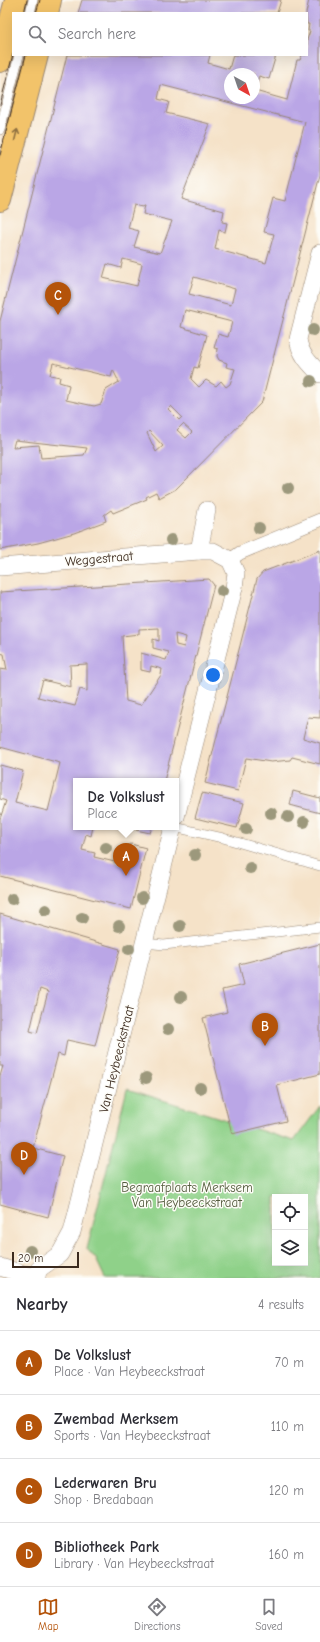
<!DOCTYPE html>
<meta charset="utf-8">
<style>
:root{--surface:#fff;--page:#f7f7f7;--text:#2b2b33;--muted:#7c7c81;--line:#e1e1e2;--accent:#b45309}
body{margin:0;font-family:"Comic Neue",sans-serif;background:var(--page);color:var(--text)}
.controls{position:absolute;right:12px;bottom:12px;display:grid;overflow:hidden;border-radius:0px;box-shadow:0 4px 16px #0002}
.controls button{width:36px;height:36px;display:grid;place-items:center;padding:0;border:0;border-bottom:1px solid var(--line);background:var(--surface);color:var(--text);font:20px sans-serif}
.compass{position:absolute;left:224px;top:68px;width:36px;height:36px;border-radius:50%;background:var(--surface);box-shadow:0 4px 16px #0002;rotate:140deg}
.scale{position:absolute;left:12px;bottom:10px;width:67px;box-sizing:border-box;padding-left:4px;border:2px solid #3b2a1e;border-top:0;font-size:11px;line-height:14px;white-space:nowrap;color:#3b2a1e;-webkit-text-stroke:3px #fdfcf7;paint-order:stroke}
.you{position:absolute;left:213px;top:675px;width:14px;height:14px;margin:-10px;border:3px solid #fff;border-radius:50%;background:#1a73e8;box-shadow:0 0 0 6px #1a73e833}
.badge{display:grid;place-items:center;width:26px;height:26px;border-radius:50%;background:var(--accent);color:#fff;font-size:13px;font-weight:700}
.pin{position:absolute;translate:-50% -33px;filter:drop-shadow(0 1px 2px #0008)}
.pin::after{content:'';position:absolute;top:21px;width:14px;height:12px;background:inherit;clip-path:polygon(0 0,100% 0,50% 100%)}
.popup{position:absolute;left:73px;top:778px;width:106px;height:52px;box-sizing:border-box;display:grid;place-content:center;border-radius:0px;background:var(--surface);filter:drop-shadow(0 1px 3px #0005);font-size:13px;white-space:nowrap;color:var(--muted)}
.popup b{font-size:15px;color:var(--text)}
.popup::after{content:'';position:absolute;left:50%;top:100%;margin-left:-8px;border:8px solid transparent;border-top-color:var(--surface)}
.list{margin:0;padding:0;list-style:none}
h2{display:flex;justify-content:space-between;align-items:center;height:52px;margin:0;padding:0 16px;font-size:17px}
h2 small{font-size:13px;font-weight:400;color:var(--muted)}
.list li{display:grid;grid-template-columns:26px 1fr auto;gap:12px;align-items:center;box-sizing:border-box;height:64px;padding:0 16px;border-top:1px solid var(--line)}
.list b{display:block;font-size:15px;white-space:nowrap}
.list p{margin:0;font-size:13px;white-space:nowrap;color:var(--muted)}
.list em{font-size:13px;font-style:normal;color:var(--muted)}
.icon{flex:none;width:22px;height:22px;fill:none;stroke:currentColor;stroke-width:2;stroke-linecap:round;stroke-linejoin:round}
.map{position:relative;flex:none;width:320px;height:1278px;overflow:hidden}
.search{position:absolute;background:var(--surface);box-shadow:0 4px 16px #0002;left:12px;right:12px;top:12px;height:44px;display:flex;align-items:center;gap:10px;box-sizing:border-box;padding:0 14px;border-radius:0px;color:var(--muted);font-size:15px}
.sheet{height:308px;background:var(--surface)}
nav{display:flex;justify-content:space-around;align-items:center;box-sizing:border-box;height:56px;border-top:1px solid var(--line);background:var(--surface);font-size:11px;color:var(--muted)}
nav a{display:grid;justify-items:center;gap:2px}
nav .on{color:var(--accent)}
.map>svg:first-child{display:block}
.green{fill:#8fd189;stroke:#657e54;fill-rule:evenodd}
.building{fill:#baa6e6;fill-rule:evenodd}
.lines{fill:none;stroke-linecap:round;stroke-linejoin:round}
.service-casing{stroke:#988673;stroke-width:10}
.pedestrian-casing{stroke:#988673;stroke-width:14}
.minor-casing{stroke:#988673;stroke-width:18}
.primary-casing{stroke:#988673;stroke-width:24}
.service{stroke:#fff;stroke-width:9}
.pedestrian{stroke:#fff;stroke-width:13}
.minor{stroke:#fff;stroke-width:17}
.primary{stroke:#f2c36a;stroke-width:22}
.tram{stroke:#3b2a1e;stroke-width:1}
.tree{fill:#9c987c}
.oneway{stroke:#8d6f40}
.labels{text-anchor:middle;stroke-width:3;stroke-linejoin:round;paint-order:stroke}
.street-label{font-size:13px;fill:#3b2a1e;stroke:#fdfcf7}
.park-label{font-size:13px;fill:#545c3e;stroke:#fdfcf7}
</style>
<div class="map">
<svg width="320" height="1278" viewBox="0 0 320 1278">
<rect width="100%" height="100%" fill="#fdfcf7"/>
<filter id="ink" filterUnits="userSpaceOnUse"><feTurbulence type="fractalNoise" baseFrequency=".025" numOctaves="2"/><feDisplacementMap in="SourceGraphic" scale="8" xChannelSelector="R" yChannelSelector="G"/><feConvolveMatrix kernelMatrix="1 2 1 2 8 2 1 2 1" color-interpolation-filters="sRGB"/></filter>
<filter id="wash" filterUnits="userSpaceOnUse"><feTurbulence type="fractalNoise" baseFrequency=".012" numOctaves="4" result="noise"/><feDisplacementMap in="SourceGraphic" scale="16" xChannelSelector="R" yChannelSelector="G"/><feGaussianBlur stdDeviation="0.9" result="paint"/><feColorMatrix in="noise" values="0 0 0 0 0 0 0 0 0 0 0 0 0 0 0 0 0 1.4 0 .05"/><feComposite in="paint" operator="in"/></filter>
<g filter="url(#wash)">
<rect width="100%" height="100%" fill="#f5e2c8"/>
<path class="green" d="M127,1089L294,1141L320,1106V1278H105L96,1259L87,1249ZM275,1197H305V1263H275Z"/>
<g id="blocks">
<g class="building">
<path d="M82,0H281L277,13H78Z"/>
<path d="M309,0H320V175L262,402L176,489L159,498L156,492L146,497L147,499L113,513L111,510L104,515L106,521L74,533L38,543L0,550V321L67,55H210L208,63L229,69L233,55H276L269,79L259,76L255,91L287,100L297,60H300L302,55H307V40L310,31H308L309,24H307L306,13ZM230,74H254V98H230ZM161,85L305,122L285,201L273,198L264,232L274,234L266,263L215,249L219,230L225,232L227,223L222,222L224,211L181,199L210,124L166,113L169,102L158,99ZM134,205L143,207L144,205H145L143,214L172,221L160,253L134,247L139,231L128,228ZM123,259L142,264L137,286L103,278L107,264L121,268ZM194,277L235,289L231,305L189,294ZM185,310L232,322L228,337L218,334L214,348L218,349L217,356L219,360L227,363L226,367L235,369L230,384L226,387L221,381L216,386L206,380L199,387L191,379L194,367L198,368L207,335L181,327ZM53,363L111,377L113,370L119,382L106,390L101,404L94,406L66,400L69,385L59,382L60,377L50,375ZM171,406L182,417L179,420L168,409ZM183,424L192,432L186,438L177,430ZM149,431L163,446L156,452L147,433ZM15,440L87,448L84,455L41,458L39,445L13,447Z"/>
<path d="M320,550V718L308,717L303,738L320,743V764L292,757L290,760L271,762L246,758L238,791L205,783L257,579L263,572Z"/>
<path d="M209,579L214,585L164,781H76V827H93L91,836L86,834L82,850L95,853L94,857L123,864L127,846L131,844L146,848L131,909L0,876V819L6,801L0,799V765L23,771L15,803L48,811L60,763L0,747V669L7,670L4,654L0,653V592ZM159,628V641L153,639V648L169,652L166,660L141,653V670L150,672L151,666L162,669L161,675L141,705L126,701L122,636L139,634V629ZM175,634L186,637L184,647L176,645ZM87,664V691L80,689L75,706L38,697L43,680L71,687L70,665Z"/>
<path d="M293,791L320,798V813L290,805Z"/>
<path d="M202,793L244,803L237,828L195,818Z"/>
<path d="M137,827H152L150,833L136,830Z"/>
<path d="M0,914L120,949L95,1046L67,1040L64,1056L58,1054L33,1148L63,1156L48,1217L0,1204V1076L3,1066H0ZM40,989L48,992L37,1033L30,1031Z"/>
<path d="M320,944V1074L277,1085L286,1121L232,1134L203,1018L227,1012L222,990L244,985L239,964Z"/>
</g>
</g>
</g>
<g filter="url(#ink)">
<use href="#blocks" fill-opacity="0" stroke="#988673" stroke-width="1"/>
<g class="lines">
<defs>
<g id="service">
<path d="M30,13L33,0"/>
<path d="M0,130L19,55"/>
<path d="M174,827L223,838L320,866"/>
<path d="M145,943L164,945L320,927"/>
</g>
<path id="pedestrian" d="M230,560L240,553L320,520"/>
<g id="minor">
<path d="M320,253L298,339C300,354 309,363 320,374"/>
<path d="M199,551L207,510"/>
<path d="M0,567L199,551H213L230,560L236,573L234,588L176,817"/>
<path d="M0,1267L37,1278"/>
<path d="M36,1278L39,1269L60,1254L72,1232L173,827"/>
</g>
<g id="primary">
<path d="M47,13L50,0"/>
<path d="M0,61L16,0"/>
<path d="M0,200L37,55"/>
</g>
</defs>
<use href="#service" class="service-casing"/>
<use href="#pedestrian" class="pedestrian-casing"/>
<use href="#minor" class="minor-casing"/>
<use href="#primary" class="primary-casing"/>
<use href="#service" class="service"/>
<use href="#pedestrian" class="pedestrian"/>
<use href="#minor" class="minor"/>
<use href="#primary" class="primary"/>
<g class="tram">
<path d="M24,13L27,0"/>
<path d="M36,13L40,0"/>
<path d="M0,105L13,54"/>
<path d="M0,155L26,55"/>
</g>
</g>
<g class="tree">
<circle cx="313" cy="330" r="6"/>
<circle cx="311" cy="381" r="6"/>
<circle cx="288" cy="488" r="6"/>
<circle cx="259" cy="528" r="6"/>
<circle cx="171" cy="540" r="6"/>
<circle cx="222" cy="591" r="6"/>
<circle cx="271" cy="813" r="6"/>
<circle cx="288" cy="817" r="6"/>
<circle cx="304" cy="822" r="6"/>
<circle cx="246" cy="829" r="6"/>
<circle cx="106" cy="848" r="6"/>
<circle cx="195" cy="855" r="6"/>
<circle cx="250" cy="868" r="6"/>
<circle cx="142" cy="898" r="6"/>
<circle cx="12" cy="899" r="6"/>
<circle cx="46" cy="910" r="6"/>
<circle cx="82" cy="918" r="6"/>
<circle cx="119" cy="926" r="6"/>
<circle cx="180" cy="926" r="6"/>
<circle cx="129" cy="949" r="6"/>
<circle cx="181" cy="997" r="6"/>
<circle cx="168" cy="1029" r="6"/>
<circle cx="146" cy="1078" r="6"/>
<circle cx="200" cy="1088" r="6"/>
<circle cx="30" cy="1251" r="6"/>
</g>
<defs><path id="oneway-shaft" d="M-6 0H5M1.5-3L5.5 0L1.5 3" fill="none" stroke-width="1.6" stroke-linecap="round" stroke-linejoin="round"/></defs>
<use class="oneway" href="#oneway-shaft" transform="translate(16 135) rotate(-76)"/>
</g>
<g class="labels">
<g class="street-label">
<text transform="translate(99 558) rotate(-5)" y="5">Weggestraat</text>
<text transform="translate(116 1059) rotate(-76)" y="5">Van Heybeeckstraat</text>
</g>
<g class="park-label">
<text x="187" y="1192">Begraafplaats Merksem<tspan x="187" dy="15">Van Heybeeckstraat</tspan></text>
</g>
</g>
</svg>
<div class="controls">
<button><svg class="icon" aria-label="locate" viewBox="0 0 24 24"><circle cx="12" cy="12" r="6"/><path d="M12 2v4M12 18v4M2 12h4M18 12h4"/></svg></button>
<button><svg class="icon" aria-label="layers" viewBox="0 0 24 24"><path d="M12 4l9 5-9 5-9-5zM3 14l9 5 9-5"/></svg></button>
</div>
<svg class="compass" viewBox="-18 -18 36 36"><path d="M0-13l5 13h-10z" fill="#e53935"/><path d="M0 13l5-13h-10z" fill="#7c7c81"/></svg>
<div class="scale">20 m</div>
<div class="you"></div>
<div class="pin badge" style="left:126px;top:876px">A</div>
<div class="popup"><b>De Volkslust</b>Place</div>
<div class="pin badge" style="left:265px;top:1046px">B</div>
<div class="pin badge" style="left:58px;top:315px">C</div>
<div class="pin badge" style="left:24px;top:1175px">D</div>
<div class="search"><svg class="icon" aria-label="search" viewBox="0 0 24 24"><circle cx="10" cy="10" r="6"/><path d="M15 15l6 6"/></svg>Search here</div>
</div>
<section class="sheet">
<h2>Nearby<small>4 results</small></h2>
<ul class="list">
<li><span class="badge">A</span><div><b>De Volkslust</b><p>Place · Van Heybeeckstraat</p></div><em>70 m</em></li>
<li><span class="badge">B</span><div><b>Zwembad Merksem</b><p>Sports · Van Heybeeckstraat</p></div><em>110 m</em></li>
<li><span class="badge">C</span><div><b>Lederwaren Bru</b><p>Shop · Bredabaan</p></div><em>120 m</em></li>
<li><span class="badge">D</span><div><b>Bibliotheek Park</b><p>Library · Van Heybeeckstraat</p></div><em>160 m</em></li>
</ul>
</section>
<nav>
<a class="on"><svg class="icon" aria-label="map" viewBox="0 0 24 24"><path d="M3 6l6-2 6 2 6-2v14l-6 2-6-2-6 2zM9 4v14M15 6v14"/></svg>Map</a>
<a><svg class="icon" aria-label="directions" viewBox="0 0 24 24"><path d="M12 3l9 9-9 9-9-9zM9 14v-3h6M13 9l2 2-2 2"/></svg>Directions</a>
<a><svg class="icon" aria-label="saved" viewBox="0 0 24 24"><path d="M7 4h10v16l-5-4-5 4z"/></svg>Saved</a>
</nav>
